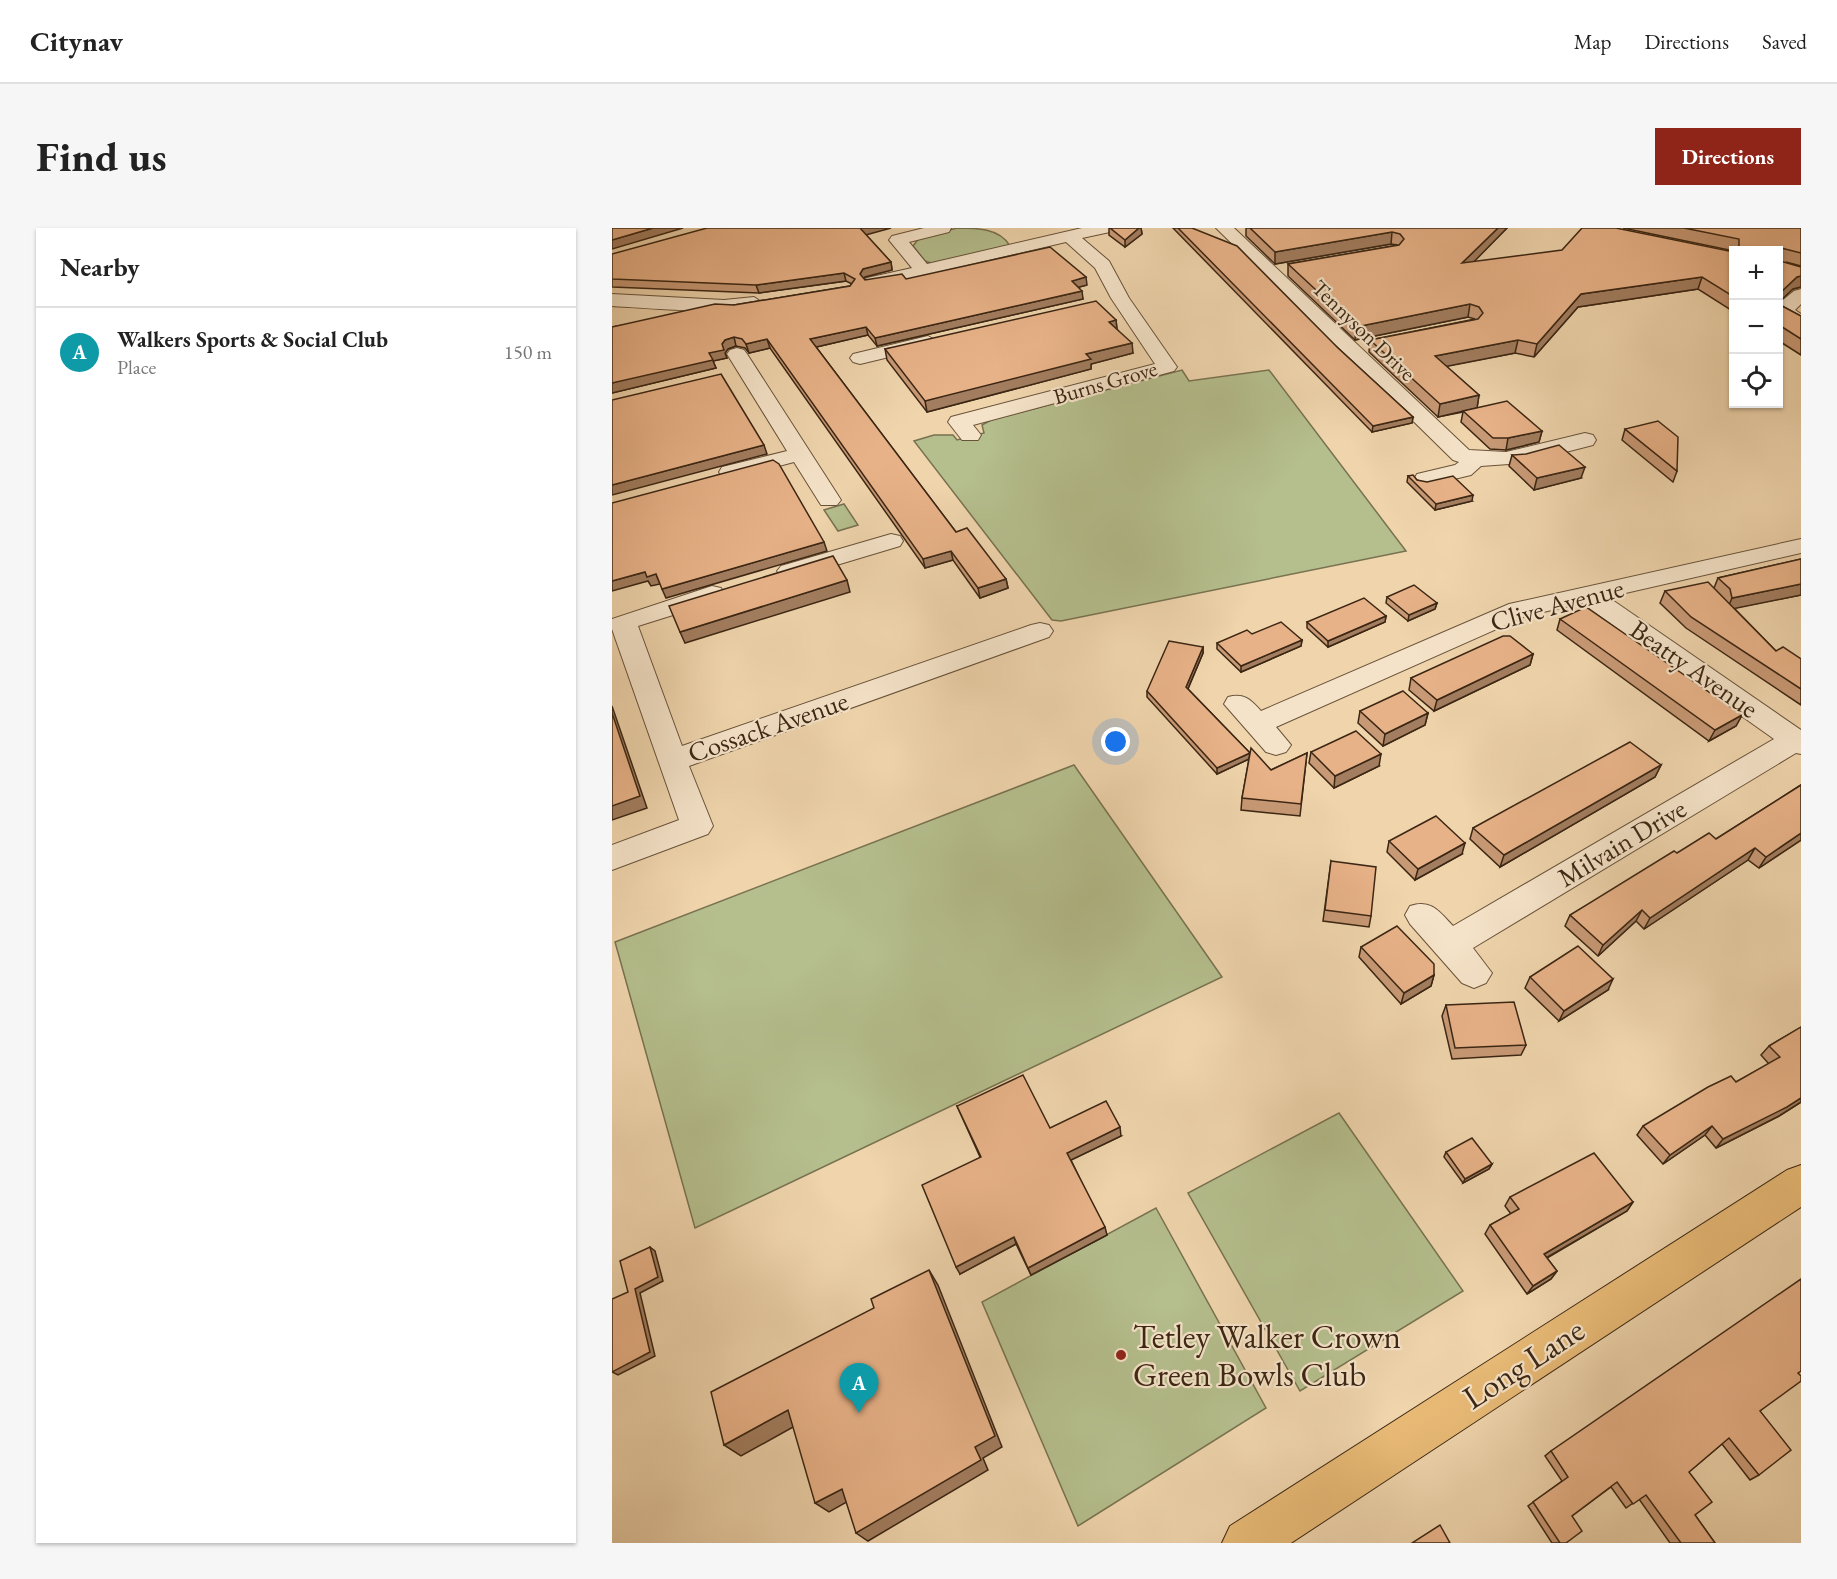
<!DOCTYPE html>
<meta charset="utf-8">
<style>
:root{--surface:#fff;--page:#f6f6f6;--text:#222;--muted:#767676;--line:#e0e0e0;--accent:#8f2418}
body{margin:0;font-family:"EB Garamond",serif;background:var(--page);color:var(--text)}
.controls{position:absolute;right:18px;top:18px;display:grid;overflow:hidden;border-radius:0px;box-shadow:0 2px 4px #0004}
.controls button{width:54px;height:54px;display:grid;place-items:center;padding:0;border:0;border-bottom:2px solid var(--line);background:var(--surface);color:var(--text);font:30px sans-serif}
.you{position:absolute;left:504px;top:514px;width:21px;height:21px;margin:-15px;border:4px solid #fff;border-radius:50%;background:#1a73e8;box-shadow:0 0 0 9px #1a73e833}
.badge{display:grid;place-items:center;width:39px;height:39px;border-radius:50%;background:var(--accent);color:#fff;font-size:20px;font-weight:700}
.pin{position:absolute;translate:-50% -50px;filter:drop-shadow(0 2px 3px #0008)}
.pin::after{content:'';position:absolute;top:32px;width:21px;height:18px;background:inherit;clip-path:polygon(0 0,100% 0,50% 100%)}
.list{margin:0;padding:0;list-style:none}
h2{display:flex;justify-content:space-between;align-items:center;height:78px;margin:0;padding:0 24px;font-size:26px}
h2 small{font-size:20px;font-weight:400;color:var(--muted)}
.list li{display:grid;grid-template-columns:39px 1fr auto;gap:18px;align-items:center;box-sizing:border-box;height:90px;padding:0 24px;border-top:2px solid var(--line)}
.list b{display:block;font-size:22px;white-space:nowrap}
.list p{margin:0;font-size:20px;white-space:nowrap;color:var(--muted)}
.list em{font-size:20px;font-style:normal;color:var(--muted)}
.icon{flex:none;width:33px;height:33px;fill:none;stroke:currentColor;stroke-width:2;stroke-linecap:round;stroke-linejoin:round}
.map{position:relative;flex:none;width:1189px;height:1315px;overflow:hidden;border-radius:0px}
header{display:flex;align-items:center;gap:36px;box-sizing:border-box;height:84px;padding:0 30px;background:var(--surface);border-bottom:2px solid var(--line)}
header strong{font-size:28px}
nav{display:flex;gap:33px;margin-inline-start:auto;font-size:21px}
.intro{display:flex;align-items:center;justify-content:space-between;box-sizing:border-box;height:144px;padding:0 36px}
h1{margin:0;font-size:42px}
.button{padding:15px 27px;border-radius:0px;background:var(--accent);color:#fff;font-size:21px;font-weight:700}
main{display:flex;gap:36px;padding:0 36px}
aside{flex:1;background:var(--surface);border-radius:0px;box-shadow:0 2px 4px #0004}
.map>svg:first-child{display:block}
.green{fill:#b5be8d;stroke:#787250;stroke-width:1.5}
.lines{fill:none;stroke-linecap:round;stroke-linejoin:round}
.minor-casing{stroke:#685239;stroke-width:2}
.primary-casing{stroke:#3b2613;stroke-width:2}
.minor{fill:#f5e3c9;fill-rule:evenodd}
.primary{fill:#e8ba76;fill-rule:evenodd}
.wall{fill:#c89975;stroke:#3b2613;stroke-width:1.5}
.shaded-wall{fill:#a27d5f;stroke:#3b2613;stroke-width:1.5}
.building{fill:#e8b288;stroke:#3b2613;stroke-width:1.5}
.poi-dot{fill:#8f2418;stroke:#f5e3c9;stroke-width:2}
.labels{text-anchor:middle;stroke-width:4.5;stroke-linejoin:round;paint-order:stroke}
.far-street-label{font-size:22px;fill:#3b2613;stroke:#f5e3c9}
.street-label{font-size:27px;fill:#3b2613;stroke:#f5e3c9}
.near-poi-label{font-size:33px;fill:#3b2613;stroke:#f5e3c9;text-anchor:start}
.near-street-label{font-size:33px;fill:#3b2613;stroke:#f5e3c9}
</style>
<header>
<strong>Citynav</strong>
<nav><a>Map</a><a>Directions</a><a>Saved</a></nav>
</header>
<div class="intro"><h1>Find us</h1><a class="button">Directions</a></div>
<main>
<aside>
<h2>Nearby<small></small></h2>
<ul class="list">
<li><span class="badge" style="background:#0f9aa8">A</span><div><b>Walkers Sports &amp; Social Club</b><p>Place</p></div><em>150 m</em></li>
</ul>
</aside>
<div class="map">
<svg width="1189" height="1315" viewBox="0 0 1189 1315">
<rect width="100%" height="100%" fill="#efd4ac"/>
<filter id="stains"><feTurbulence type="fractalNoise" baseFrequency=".00333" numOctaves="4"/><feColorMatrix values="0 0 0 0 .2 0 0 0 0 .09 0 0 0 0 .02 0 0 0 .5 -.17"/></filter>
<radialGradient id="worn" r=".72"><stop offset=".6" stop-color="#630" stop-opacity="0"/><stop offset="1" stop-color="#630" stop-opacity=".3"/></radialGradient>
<g class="green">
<path d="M345,0C364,0 388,0 398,18L322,36L313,33L301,18L307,10Z"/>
<path d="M570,142L577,153L657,142L794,323L449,393L440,392L302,213L322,207H341L345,212L372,205L370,197L379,192Z"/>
<path d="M232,276L246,297L226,303L212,282Z"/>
<path d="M462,537L610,749L83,1000L3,714Z"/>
<path d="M727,885L851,1063L688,1163L576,965Z"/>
<path d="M544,980L654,1180L466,1298L370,1074Z"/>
</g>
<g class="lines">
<defs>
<g id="minor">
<path d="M312,0H339L337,4L297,14L315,36L470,0H500L498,4L470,10L497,33L517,70L565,139L562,143L361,197L369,207L366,212H350L336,194L339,189L543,136L499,70L483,40L454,14L261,59L255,58L252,54L255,50L300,40L277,12L280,8Z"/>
<path d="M604,0H622L857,222L894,224L973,205L981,207L984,212L981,217L911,235L869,238L859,247L813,258L805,256L802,251L805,246L843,237L847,234L841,232Z"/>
<path d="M1189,61V76L1183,82L1189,86V101L1166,88V76L1182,63Z"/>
<path d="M0,66L112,72L142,69L151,75C141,90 23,79 0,78Z"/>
<path d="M316,108L326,114L323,118L248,136L241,134L238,130L241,126Z"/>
<path d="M125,120L132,122L135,126L229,272L225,277H209L182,234L118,251L110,249L107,244L110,239L175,223L115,126L118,122Z"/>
<path d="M279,306L288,308L291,313L288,318L178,351L169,348L165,343L169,338Z"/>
<path d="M1189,311V325L996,369L1189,502V526L1184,525L861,720L880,745L874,755L862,760L850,755L798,696L793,687L798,678C819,671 827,683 841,698L1162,511L970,375L914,388L664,499L679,517L674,524L664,527L654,524L612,476L616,469C632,465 638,471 649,483L897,376Z"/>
<path d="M100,358L109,360L113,366L109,372L26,398L70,518L419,397L428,395L437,397L441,403L437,409L77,538L101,598L96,606L0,642V617L67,592L0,401V391Z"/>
</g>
<path id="primary" d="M1189,937V979L679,1315H610L618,1298L1175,942Z"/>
</defs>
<use href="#minor" class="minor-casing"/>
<use href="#primary" class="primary-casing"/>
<use href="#minor" class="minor"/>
<use href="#primary" class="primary"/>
</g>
<g class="wall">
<path d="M497,0H529L530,6L513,19L497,7Z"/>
<path d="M561,0H580L726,120L801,189L800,195L760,204Z"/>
<path d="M634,0H895L861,34L1122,24V84L1086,61L966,79L922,129L903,125L834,138L867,167L865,180L930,203L927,214L894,222L878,221L849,194L851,184L826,189L757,124L758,112L863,91L856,89L743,112L676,48V36L786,17L779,16L663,36L634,8Z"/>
<path d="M1011,0H1189V38L1174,34L1189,39V59L1181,61L1169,71L1170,78L1189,88V127L1167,113V22L1122,23Z"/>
<path d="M254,7L279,34L280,42L253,49L252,51L253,52L294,51L475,57L467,59L471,71L265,118L256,107L204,119L344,304L394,351L396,360L368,370L341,332L313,340L158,120L137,125L133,120L124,118L116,121L113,125L115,130L101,133L104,140L0,165V99L122,77L238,58L240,56L234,53L147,65L0,59V26Z"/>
<path d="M504,92L505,101L521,125L479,136V141L315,184L275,132L273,121Z"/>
<path d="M1013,201L1065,243L1061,254L1010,212Z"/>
<path d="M900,227L969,250L922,262L897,238Z"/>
<path d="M796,248L805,252L860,273L823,282L795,254Z"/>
<path d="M1189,331V367L1122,380L1164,423L1189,431V477L1074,400L1048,375L1053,363L1102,360L1106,350Z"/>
<path d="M775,369L825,375L823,381L796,393L774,375Z"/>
<path d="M774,388L773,394L716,419L695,400V394Z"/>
<path d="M948,391L1130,487L1124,498L1097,513L945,402Z"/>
<path d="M640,406L690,412L689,418L629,444L605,421V415Z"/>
<path d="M591,419V425L576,461L638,525L659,542L695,525L688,588L629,582L630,570L637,531L605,546L535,469V463Z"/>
<path d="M921,426L918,437L822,483L797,462L799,450Z"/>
<path d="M748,483L816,485L813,497L771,518L746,495Z"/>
<path d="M699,524L767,538L722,560L697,535Z"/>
<path d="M1049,537L1043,549L888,639L858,611L861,600Z"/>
<path d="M1189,557V612L1147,640L1136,632L1032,701L1024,693L986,728L953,698L958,687L1065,625L1104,611Z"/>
<path d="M777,613L850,626L803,652L775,624Z"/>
<path d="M719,633L759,688L757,699L711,693Z"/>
<path d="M749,719L822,747L819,758L789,776L747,729Z"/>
<path d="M918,749L996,762L947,793L913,760Z"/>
<path d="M834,777L914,817L909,827L840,831L830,788Z"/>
<path d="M1189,799V874L1167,888L1104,920L1093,907L1051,936L1025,907L1031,898L1124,854L1157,836L1149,827L1157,818Z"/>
<path d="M345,878L438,900L509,908L459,932L495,1007L419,1047L404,1016L348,1046L368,929Z"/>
<path d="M834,924L880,936L877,941L851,955L832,929Z"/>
<path d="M898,969L1021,974L1015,983L935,1030L945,1043L939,1051L915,1066L873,1006L878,997L899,986L893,978Z"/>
<path d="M1186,1145L1148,1183L1147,1247L1138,1252L1110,1216L1077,1244L1083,1287L1103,1315H1058L1027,1271L1014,1280L999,1259L960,1288L954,1315H940L916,1278L950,1253L933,1228L939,1223Z"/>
</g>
<g class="shaded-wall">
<path d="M41,0H71L0,21V12Z"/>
<path d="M248,0H279L250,8Z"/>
<path d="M527,0H529L530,6L513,19V12Z"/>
<path d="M886,0H895L848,48L850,35Z"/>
<path d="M780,4L779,16L663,36V24Z"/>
<path d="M279,34L280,42L253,49L250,54L248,46L251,41Z"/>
<path d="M232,45L234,53L147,65L144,57Z"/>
<path d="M1189,48V59L1181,61L1167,74L1169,64L1185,49Z"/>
<path d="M474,49L475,57L460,61V53Z"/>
<path d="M1090,49L1086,61L966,79L922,129L925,116L969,66Z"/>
<path d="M470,63L471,71L265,118L263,110Z"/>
<path d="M858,76L856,89L743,112L744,99Z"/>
<path d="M504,92L505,102L497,94Z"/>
<path d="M254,99L256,107L200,120L198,111Z"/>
<path d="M122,109L124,118L116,121L113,125L115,130L101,133L104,140L0,165V155L97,125L110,116L113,112Z"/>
<path d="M155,111L158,120L137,125L134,116Z"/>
<path d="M906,112L903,125L821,141L823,128Z"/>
<path d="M520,115L521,125L479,136V141L315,184L313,173L474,126Z"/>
<path d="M867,167L865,180L826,189L828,176Z"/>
<path d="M801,189L800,195L760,204L761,198Z"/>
<path d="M930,203L927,214L894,222L896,210Z"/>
<path d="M152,217L155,226L0,267V257Z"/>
<path d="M973,239L969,250L922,262L925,250Z"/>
<path d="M861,267L860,273L823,282L824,276Z"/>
<path d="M212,314L215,323L54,370L50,361Z"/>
<path d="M339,323L341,332L313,340L311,331Z"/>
<path d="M33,344L44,346L48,356L39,358L36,353L0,363V353Z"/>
<path d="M394,351L396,360L368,370L366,360Z"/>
<path d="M235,352L238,364L73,415L68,404Z"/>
<path d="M1189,356V367L1115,382L1120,370Z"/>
<path d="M825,375L823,381L796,393L797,387Z"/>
<path d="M774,388L773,394L716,419V413Z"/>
<path d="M690,412L689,418L629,444V438Z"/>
<path d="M591,419V425L574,465V459Z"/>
<path d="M921,426L918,437L822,483L825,472Z"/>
<path d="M0,478L35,580L0,592Z"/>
<path d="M816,485L813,497L771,518L773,506Z"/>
<path d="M1130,487L1124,498L1097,513L1103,502Z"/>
<path d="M638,525L637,531L605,546V540Z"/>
<path d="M769,526L767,538L722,560L723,548Z"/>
<path d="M1049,537L1043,549L888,639L892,627Z"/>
<path d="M1189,605V612L1147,640L1154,629Z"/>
<path d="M853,615L850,626L803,652L806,641Z"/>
<path d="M1143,620L1136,632L1032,701L1038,690Z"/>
<path d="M1030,682L1024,693L986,728L991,717Z"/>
<path d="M822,747L819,758L789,776L792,765Z"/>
<path d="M1001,751L996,762L947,793L952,783Z"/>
<path d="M1189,870V874L1167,888L1104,920L1111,911Z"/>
<path d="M1100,898L1093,907L1051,936L1058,927Z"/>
<path d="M508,899L509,908L457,933L455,925Z"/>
<path d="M880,936L877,941L851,955L853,951Z"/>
<path d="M1021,974L1015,983L927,1034L932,1026Z"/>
<path d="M493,999L495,1007L419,1047L416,1040Z"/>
<path d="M402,1009L404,1016L348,1046L344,1039Z"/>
<path d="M38,1019L43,1023L51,1053L28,1065L43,1128L6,1147L0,1144L23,1061Z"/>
<path d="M317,1042L326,1057L390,1219L371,1230L376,1242L256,1313L244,1305L363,1219Z"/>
<path d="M945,1043L939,1051L915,1066L921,1058Z"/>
<path d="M176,1182L190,1194L129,1228L112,1217Z"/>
<path d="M230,1261L242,1270L217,1284L203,1275Z"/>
</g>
<g class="building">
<path d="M0,0H41L0,12Z"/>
<path d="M95,0H248L279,34L251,41L248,46L253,52L290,46L294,51L438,19L474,49L460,53L470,63L263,110L254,99L198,111L344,304L355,300L394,351L366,360L339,323L311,331L155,111L134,116L130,111L122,109L113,112L110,116L112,122L97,125L101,132L0,155V99L103,76L122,77L238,58L243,51L232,45L144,57L0,51V26Z"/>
<path d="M498,0H527L513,12Z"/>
<path d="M566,0H580L625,18L726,120L801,189L761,198Z"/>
<path d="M638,0H886L850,35L950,22L970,0H1004L1122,24V69L1090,49L969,66L925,116L906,112L823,128L867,167L828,176L758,112L866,91L871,85L867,79L858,76L744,99L676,36L787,17L792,11L788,6L780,4L663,24Z"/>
<path d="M1072,0H1189V25L1169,20L1168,33L1189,39V48L1185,49L1169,64L1170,78L1189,88V111L1167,97V22H1127V11Z"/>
<path d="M484,73L504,92L497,94L520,115L474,126L479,131L313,173L273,121Z"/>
<path d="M109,146L152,217L0,257V172Z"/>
<path d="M895,173L930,203L896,210H881L851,183Z"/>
<path d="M1046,193L1066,209L1065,243L1013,201Z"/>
<path d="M947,217L973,239L925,250L900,227L914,226Z"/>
<path d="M161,232L167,236L212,314L50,361L44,346L35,349L33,344L0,353V275Z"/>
<path d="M801,247L805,252L815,254L841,248L861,267L824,276L796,248Z"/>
<path d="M221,328L235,352L68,404L57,378Z"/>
<path d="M1189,331V356L1120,370L1118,361L1106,350Z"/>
<path d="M1096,354L1164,423L1171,419L1189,431V461L1079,389L1053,363Z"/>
<path d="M802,357L825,375L797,387L775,369Z"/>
<path d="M752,370L774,388L716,413L695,394Z"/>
<path d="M974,379L1130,487L1103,502L948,391Z"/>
<path d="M669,394L690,412L629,438L605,415L635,402L640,406Z"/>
<path d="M891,408H898L921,426L825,472L799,450Z"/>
<path d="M557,413L591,419L574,459L638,525L605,540L535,463Z"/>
<path d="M791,463L816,485L773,506L748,483Z"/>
<path d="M0,485L28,568L0,578Z"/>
<path d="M744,503L769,526L723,548L699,524Z"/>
<path d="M1018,514L1049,537L892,627L861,600Z"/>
<path d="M639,520L659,542L695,525L689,576L630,570Z"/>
<path d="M1189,557V605L1154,629L1143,620L1038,690L1030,682L991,717L958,687L1062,623L1065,625L1097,605L1104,611Z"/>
<path d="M824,588L853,615L806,641L777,613Z"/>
<path d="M719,633L764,639L759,688L713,682Z"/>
<path d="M785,698L822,736V747L792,765L749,719Z"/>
<path d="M966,718L1001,751L952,783L918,749Z"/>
<path d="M902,774L914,817L843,820L834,777Z"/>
<path d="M1189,799V870L1175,879L1111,911L1100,898L1058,927L1031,898L1096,859L1119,848L1124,854L1168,829L1157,818Z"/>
<path d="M411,847L438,900L494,873L508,899L455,925L493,999L416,1040L402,1009L344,1039L310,957L369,929L345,878Z"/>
<path d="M860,910L880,936L853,951L834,924Z"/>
<path d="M982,925L1021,974L932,1026L945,1043L921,1058L878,997L907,981L898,969Z"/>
<path d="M38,1019L46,1049L23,1061L38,1124L0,1144V1071L16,1064L8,1033Z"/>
<path d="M317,1042L383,1208L363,1219L369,1232L244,1305L230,1261L203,1275L176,1182L112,1217L99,1164L262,1080L259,1071Z"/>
<path d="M1189,1051V1143L1186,1145L1189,1148V1153L1148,1183L1179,1222L1147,1247L1117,1210L1077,1244L1100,1274L1083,1287L1103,1315H1069L1034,1267L1021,1276L1005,1254L960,1288L970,1303L954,1315H948L921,1274L956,1249L939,1223Z"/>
<path d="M828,1297L838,1315H800Z"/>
</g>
<circle class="poi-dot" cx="509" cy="1127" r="6"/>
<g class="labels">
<g class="far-street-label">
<text transform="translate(752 102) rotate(44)" y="8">Tennyson Drive</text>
<text transform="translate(493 154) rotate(-16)" y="8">Burns Grove</text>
</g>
<g class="street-label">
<text transform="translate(945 377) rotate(-15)" y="9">Clive Avenue</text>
<text transform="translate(1082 441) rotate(35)" y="9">Beatty Avenue</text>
<text transform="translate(156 499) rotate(-19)" y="9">Cossack Avenue</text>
<text transform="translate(1010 615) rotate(-31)" y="9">Milvain Drive</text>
</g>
<g class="near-poi-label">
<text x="521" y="1120">Tetley Walker Crown<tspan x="521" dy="38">Green Bowls Club</tspan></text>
</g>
<g class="near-street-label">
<text transform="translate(911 1135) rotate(-33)" y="12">Long Lane</text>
</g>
</g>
<rect width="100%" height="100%" filter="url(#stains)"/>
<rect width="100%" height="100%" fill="url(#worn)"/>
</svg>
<div class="controls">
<button>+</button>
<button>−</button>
<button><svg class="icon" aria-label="locate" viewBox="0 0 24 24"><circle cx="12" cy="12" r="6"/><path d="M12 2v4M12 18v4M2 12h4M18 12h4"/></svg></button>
</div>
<div class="you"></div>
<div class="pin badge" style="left:247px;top:1185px;background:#0f9aa8">A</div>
</div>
</main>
